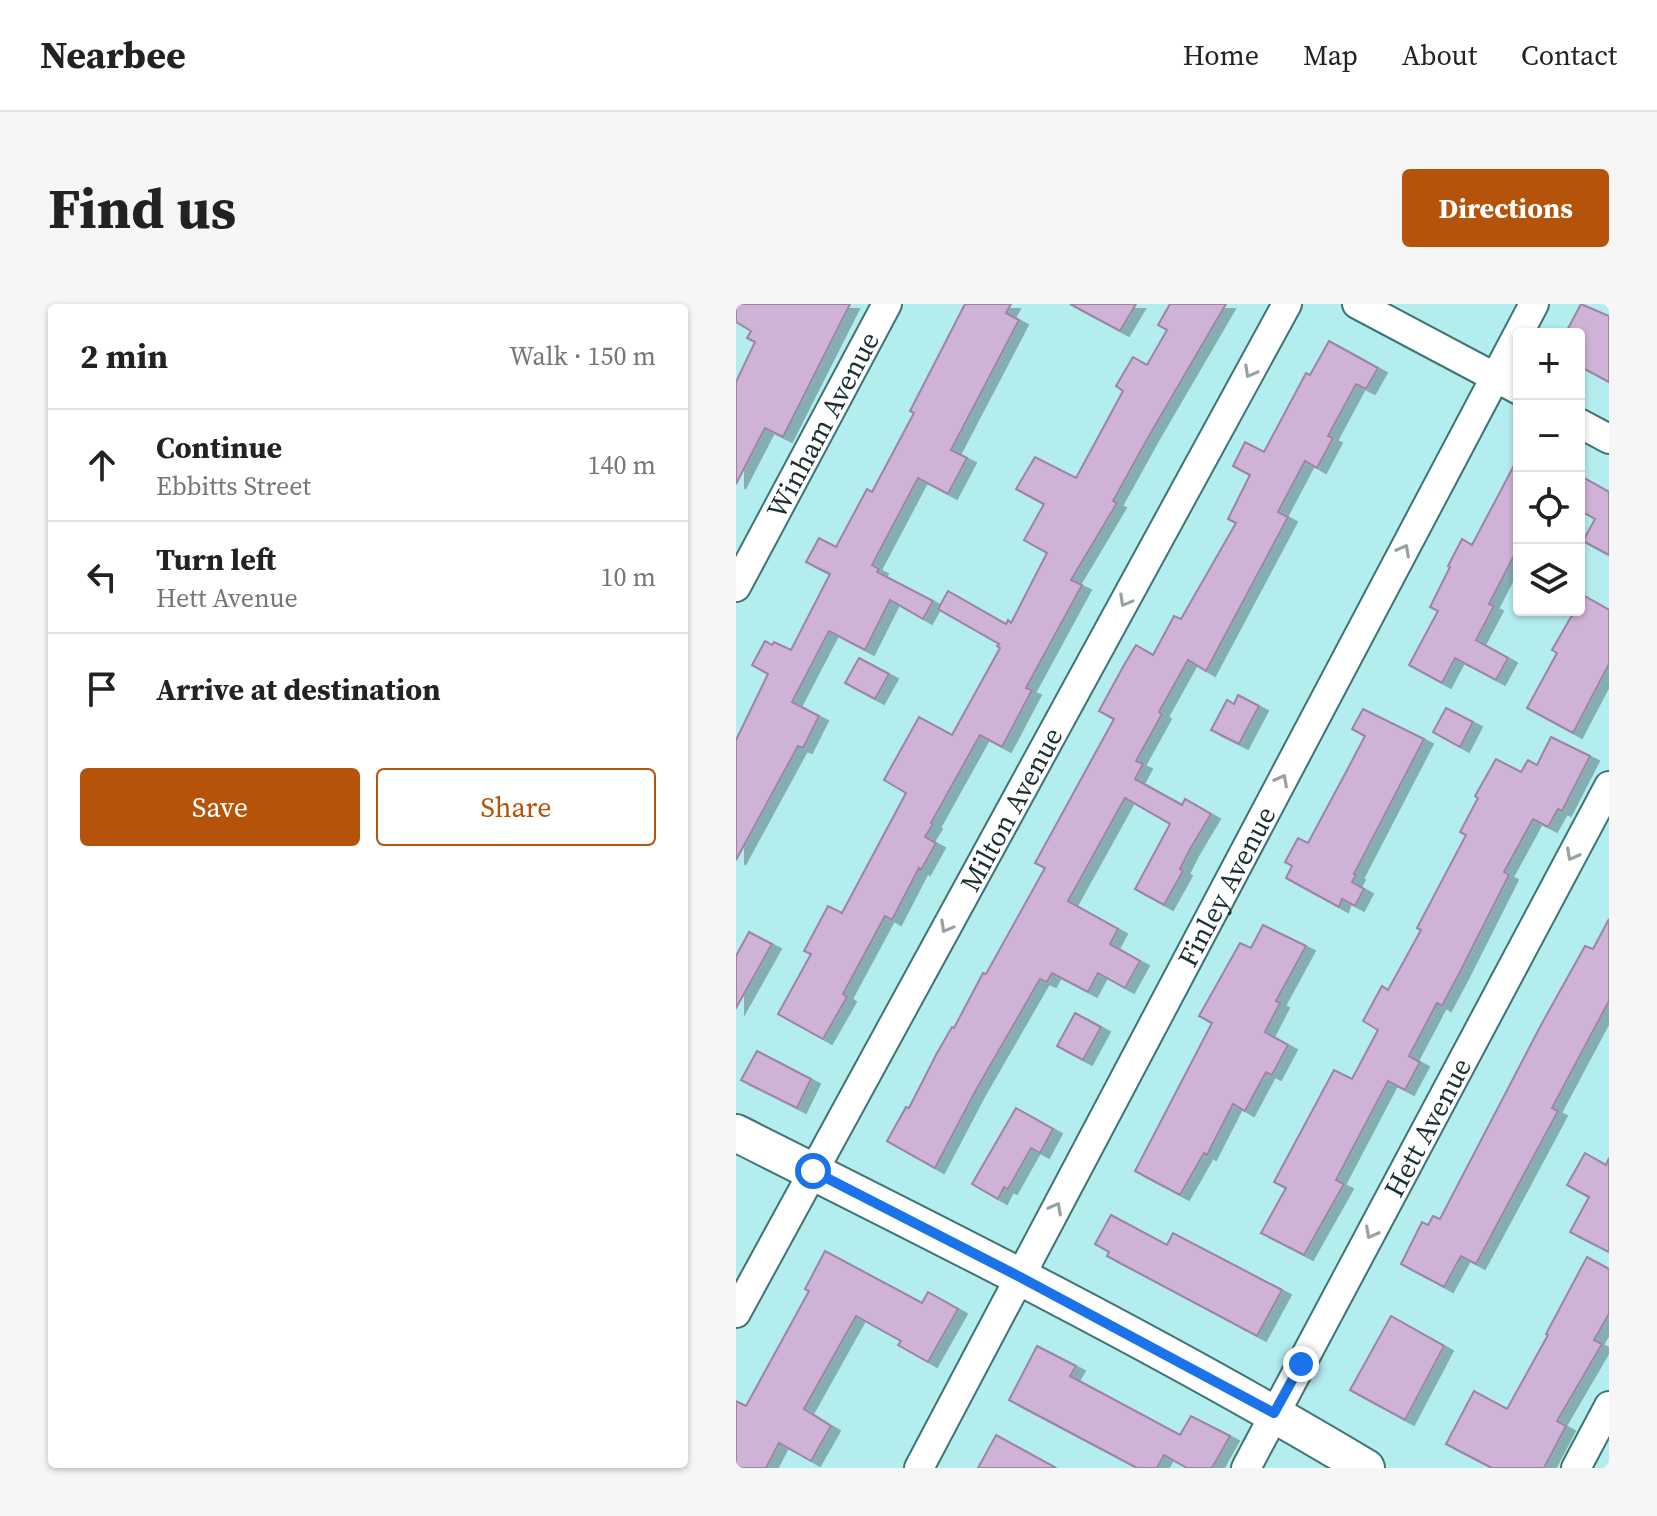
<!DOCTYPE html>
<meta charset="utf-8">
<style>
:root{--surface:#fff;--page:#f6f6f6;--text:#222;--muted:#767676;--line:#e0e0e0;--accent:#b45309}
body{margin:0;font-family:"Source Serif 4",serif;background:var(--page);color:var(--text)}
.controls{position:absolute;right:24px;top:24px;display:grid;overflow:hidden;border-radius:8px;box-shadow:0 2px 6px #0004}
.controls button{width:72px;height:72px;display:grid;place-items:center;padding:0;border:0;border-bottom:2px solid var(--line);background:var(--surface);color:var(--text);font:40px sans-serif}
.stop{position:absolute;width:24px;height:24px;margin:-18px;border:6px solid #1a73e8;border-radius:50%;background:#fff}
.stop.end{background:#1a73e8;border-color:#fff;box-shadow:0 2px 8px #0008}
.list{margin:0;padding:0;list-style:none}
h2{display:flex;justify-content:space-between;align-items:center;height:104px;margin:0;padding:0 32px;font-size:34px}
h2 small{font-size:26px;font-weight:400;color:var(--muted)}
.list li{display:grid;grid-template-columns:52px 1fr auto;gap:24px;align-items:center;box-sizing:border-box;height:112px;padding:0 32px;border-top:2px solid var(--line)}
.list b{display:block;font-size:30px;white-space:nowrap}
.list p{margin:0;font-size:26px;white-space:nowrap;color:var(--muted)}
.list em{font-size:26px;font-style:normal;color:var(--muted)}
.actions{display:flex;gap:16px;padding:24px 32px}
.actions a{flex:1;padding:18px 0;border:2px solid var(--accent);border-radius:8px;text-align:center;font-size:28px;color:var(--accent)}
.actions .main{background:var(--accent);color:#fff}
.icon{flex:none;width:44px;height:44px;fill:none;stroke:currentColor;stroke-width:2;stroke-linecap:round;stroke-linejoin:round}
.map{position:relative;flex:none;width:873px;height:1164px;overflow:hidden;border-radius:8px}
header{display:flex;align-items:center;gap:48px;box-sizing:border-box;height:112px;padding:0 40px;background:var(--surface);border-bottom:2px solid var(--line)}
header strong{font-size:38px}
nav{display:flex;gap:44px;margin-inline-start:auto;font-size:28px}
.intro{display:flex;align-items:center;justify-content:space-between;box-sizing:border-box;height:192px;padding:0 48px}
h1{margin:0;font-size:56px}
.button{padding:20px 36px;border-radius:8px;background:var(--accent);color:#fff;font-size:28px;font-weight:700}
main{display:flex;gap:48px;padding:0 48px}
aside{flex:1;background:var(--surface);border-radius:8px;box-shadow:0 2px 6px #0004}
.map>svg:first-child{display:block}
.building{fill:#ceb3d7;stroke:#9d83a5;stroke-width:2;filter:url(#shadow)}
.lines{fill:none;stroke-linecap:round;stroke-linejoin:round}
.minor-casing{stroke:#3d7476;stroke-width:32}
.tertiary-casing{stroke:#3d7476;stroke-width:40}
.minor{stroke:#fff;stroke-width:28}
.tertiary{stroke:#fff;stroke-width:36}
.oneway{stroke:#98a2a2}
.route{stroke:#1a73e8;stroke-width:10}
.labels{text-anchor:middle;stroke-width:6;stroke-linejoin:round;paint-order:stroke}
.street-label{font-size:28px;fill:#193030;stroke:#b4edee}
</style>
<header>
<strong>Nearbee</strong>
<nav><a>Home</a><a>Map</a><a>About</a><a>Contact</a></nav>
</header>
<div class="intro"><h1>Find us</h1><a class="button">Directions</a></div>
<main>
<aside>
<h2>2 min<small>Walk · 150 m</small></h2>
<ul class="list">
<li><svg class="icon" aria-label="ahead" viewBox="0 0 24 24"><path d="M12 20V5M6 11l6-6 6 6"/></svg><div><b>Continue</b><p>Ebbitts Street</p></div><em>140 m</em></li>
<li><svg class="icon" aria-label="left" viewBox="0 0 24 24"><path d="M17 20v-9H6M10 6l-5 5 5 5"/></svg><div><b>Turn left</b><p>Hett Avenue</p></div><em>10 m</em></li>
<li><svg class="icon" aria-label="arrive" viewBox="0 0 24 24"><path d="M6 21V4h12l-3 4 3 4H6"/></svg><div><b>Arrive at destination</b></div></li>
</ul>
<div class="actions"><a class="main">Save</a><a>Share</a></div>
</aside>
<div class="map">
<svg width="873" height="1164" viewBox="0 0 873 1164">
<defs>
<filter id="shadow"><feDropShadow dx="9" dy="5" stdDeviation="0" flood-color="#0004"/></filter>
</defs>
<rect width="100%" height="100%" fill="#b4edee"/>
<g class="building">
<path d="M0,0H114L47,133L29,124L0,180V78L19,38L11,34L15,27L0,18Z"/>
<path d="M229,0H275L270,9L283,16L215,146L231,154L212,190L182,174L136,261L143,265L141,268L197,297L187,315L154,296L129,346L93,327L56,398L83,412L67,444L62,442L0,556V436L32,370L16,361L29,337L36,341L38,338L55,346L94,270L70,258L83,234L100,243L131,185L136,188L178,109L174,107Z"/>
<path d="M334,0H400L384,27Z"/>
<path d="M434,0H490L413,132L377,197L381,199L335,276L346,281L290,384L296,386L266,443L244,431L195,519L197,520L189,533L200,539L185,566L183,564L156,616L149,612L107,690L111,693L87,735L42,710L75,650L68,647L92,602L106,609L170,489L148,476L183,413L216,431L264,344L261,342L263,340L202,305L212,287L270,320L272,316L275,319L311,249L288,236L308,200L280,185L299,153L340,174L387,87L380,82L397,53L411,61L431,26L422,21Z"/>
<path d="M845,0L873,12V78L843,62V30H829Z"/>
<path d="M593,37L642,64L630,85L620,80L592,132L597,134L581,164L569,157L542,208L552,213L470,367L452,356L423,408L426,410L400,457L407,460L399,475L446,501L449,495L475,510L453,547L444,565L447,567L428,601L399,585L434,520L389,494L332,597L382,625L374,640L404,657L389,684L362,669L352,688L316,669L311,678L304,675L240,786L199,864L151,837L170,803L173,804L201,749L216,723L218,724L247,669L250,670L309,564L299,559L378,415L363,407L388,361L400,341L417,351L438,312L445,315L500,219L492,215L514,171L497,162L509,138L528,148L570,69L574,71Z"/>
<path d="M783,152V242L753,300L758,302L740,336L772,354L760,376L719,354L706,379L673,361L702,307L694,303L714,263L712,262L726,235L736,241Z"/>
<path d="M843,171L873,188V251L847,237L859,215L843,206Z"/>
<path d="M847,291L873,306V360L837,429L791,404L821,349L816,346L839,306H843Z"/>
<path d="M123,354L153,370L139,395L109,379Z"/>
<path d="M502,391L523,402L503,440L475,426L491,396L498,400Z"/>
<path d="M710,404L737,418L724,443L697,428Z"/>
<path d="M627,405L688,435L618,570L620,571L616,578L628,585L619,602L606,595L603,603L550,574L556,562L549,558L562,534L572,539L609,470L629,432L616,425Z"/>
<path d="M815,433L854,452L826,507L822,505L812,523L797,515L768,568L773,571L724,668L706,702L701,699L673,752L684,758L669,786L652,777L600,876L608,880L568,951L525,929L550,884L538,878L598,766L616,775L642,726L627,717L646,682L652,686L685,626L681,624L730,531L724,528L742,494L739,492L760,455L785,468L792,456L801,461Z"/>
<path d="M873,615V697L816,804L822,807L740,960L725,952L708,983L665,960L686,918L692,921L697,912L704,915L805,721L849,642L857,645Z"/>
<path d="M527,621L570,642L540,697L544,699L529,728L552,741L536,771L530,768L509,807L497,800L471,851L468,849L444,891L399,867L476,719L463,712L504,639L515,644Z"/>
<path d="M13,628L36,640L0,704V652Z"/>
<path d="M339,709L365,723L347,756L321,742Z"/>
<path d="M21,747L75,775L61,804L5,776Z"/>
<path d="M280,804L317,825L304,849L295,844L272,885L268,883L262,895L236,880Z"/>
<path d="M849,849L870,861L873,854V948L834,928L853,893L831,881Z"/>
<path d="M375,911L431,941L437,929L546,986L521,1032L371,952L373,948L359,940Z"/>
<path d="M89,947L186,999L192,988L222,1005L192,1058L162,1041L165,1037L120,1012L68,1105L95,1122L75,1157L43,1139L30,1164H0V1097L10,1102L73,987L69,985Z"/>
<path d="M851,953L873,965V1010L858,1036L866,1040L821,1117L830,1122L808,1164H756L710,1140L738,1087L771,1105L812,1031L810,1030Z"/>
<path d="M655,1012L708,1042L669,1116L614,1086Z"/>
<path d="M301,1042L340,1062L334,1072L444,1131L455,1112L494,1132L476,1164H451L428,1151L421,1164H401L273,1096Z"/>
<path d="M260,1131L320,1164H242Z"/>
</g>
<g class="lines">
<defs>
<g id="minor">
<path d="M621,0L783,86"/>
<path d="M843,119L873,135"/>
<path id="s1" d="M0,283L151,0"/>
<path id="s2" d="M0,1009L551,0"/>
<path id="s3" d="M183,1164L798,0"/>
<path id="s4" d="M510,1164L873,482"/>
<path d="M840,1164L873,1102"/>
</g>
<path id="tertiary" d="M0,829C212,935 426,1042 630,1164"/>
</defs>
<use href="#minor" class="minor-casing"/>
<use href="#tertiary" class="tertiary-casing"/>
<use href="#minor" class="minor"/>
<use href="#tertiary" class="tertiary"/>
</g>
<defs><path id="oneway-chevron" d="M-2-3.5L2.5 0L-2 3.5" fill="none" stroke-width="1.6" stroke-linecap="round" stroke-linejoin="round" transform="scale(2)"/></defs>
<g class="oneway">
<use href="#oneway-chevron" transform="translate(514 68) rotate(119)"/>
<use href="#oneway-chevron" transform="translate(668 246) rotate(-62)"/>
<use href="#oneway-chevron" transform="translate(389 297) rotate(119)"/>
<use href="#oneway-chevron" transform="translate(546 476) rotate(-62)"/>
<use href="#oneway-chevron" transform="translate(836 551) rotate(118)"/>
<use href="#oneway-chevron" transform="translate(210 623) rotate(119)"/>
<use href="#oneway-chevron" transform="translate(320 904) rotate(-62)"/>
<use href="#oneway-chevron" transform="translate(635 929) rotate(118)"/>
</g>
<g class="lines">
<path class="route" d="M77,867L284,973L538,1109L565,1060"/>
</g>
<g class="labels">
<g class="street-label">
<text dy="10" stroke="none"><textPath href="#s1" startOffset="184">Winham Avenue</textPath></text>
<text dy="10" stroke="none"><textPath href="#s2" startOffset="574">Milton Avenue</textPath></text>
<text dy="10" stroke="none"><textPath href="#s3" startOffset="658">Finley Avenue</textPath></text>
<text dy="10" stroke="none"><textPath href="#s4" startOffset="386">Hett Avenue</textPath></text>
</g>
</g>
</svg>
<div class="controls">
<button>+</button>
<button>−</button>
<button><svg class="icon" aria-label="locate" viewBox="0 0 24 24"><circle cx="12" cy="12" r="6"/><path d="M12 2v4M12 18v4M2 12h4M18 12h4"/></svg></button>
<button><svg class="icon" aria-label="layers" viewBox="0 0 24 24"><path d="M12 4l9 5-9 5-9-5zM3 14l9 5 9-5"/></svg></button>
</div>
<div class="stop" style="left:77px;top:867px"></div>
<div class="stop end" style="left:565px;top:1060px"></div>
</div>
</main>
